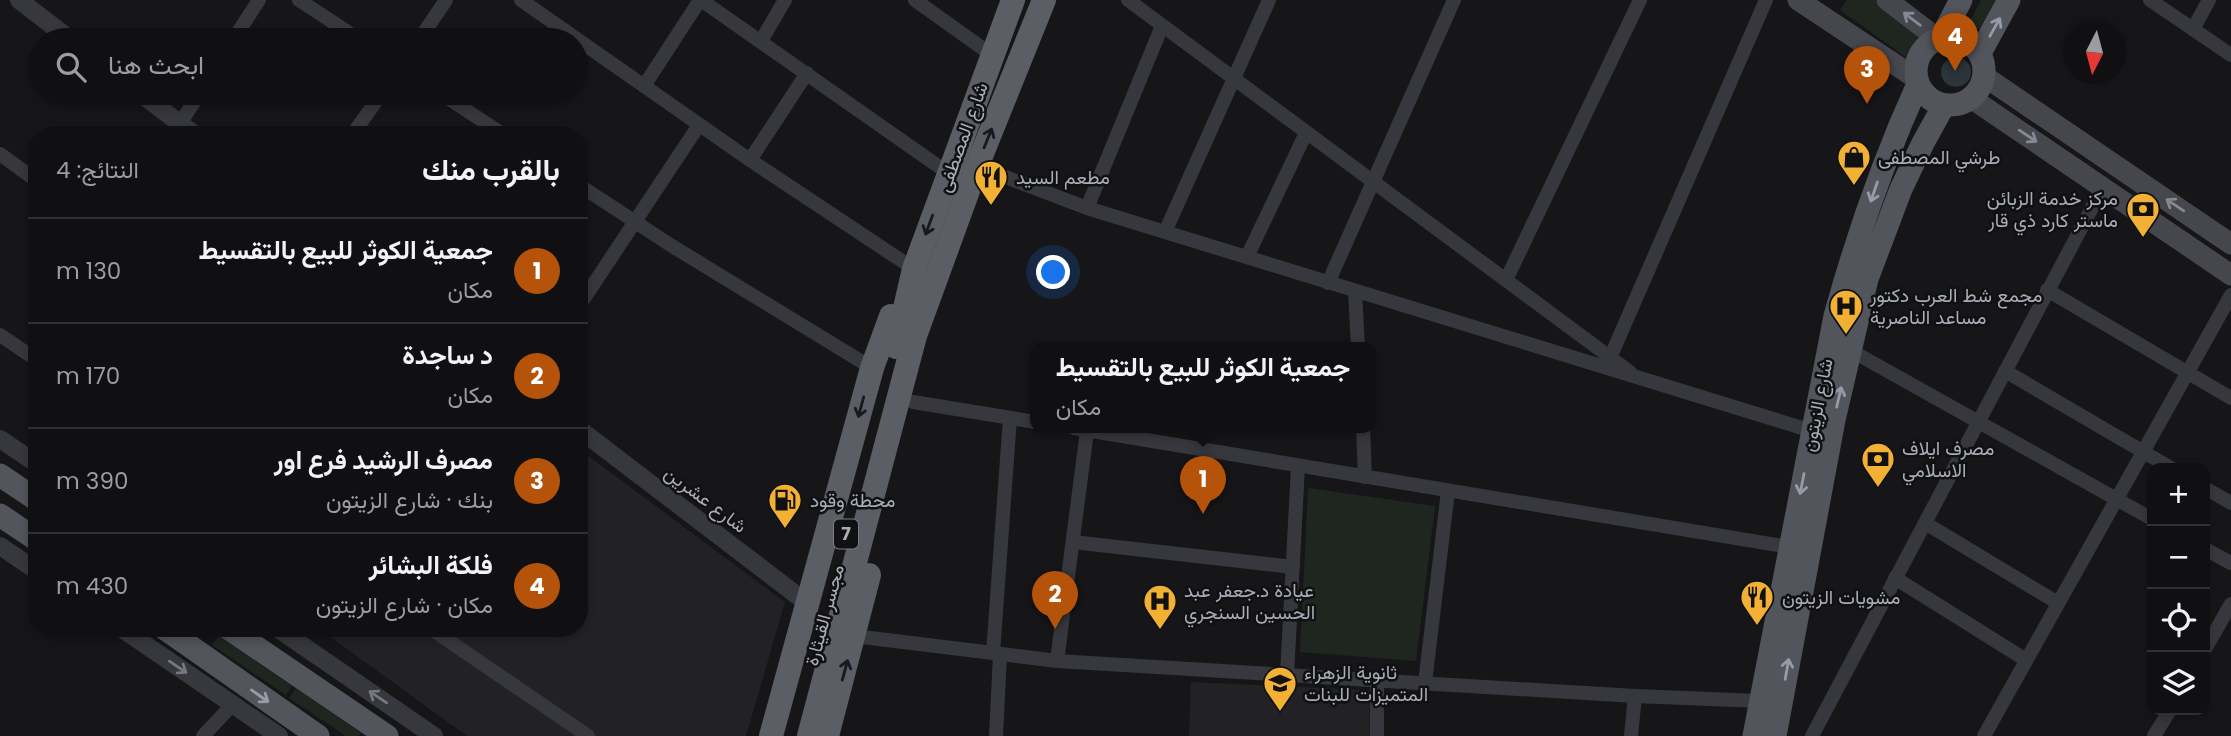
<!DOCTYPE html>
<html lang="ar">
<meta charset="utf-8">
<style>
:root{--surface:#101012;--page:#19191b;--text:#f1f3f6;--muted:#9c9d9f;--line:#303032;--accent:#b45309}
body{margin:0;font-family:Poppins,Vazirmatn,sans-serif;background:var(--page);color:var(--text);direction:rtl}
.controls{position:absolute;right:21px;bottom:21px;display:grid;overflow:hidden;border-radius:14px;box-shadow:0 4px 10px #0003}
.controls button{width:63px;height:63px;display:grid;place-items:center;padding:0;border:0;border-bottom:2px solid var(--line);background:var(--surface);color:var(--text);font:35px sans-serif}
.compass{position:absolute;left:2063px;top:21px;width:63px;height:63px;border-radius:50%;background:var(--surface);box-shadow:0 4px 10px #0003;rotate:186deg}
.you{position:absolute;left:1054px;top:273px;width:24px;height:24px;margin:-18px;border:5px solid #fff;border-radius:50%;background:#1a73e8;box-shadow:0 0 0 10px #1a73e833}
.badge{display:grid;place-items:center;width:46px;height:46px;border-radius:50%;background:var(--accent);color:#fff;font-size:23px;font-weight:700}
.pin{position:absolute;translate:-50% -58px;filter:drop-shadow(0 2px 4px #0008)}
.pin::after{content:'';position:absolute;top:37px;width:24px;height:21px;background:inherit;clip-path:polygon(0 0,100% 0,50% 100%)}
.popup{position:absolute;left:1030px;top:342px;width:346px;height:91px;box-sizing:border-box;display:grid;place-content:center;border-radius:14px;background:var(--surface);filter:drop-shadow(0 2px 5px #0005);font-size:23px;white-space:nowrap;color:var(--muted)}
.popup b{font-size:26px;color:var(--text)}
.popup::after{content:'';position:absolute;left:50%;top:100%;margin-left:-14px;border:14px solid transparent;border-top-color:var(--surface)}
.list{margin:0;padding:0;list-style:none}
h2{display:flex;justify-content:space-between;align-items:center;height:91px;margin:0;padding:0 28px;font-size:30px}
h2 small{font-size:23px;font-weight:400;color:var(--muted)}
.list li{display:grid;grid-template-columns:46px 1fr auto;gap:21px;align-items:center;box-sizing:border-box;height:105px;padding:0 28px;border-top:2px solid var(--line)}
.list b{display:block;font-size:26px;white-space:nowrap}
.list p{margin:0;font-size:23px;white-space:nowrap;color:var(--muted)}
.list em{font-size:23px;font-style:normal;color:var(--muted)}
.icon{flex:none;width:38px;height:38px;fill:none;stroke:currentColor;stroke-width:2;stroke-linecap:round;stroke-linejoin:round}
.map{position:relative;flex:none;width:2231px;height:736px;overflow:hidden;direction:ltr}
.search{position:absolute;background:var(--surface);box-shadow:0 4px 10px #0003;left:28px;top:28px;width:560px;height:77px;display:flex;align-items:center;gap:18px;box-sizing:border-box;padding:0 24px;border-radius:38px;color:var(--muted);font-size:26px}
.panel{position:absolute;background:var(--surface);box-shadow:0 4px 10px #0003;left:28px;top:126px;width:560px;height:511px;border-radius:28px;direction:rtl}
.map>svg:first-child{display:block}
.built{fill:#222225}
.green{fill:#1e261f}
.water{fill:#2c353c}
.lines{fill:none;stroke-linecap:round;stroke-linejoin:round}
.minor{stroke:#37383d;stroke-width:14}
.tertiary{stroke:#37383d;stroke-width:18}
.secondary{stroke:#45474d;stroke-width:21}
.primary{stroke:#53555c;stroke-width:23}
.trunk{stroke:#5b5e65;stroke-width:24}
.oneway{stroke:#858993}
.oneway2{stroke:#979ba6}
.oneway3{stroke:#18191b}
.oneway4{stroke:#757881}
.labels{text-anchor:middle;stroke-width:5;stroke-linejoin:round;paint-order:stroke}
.shield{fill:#111113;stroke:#7b7e86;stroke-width:2}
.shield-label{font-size:18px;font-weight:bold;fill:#a8adb8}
.street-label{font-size:19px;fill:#a8adb8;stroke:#111113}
.poi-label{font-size:19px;fill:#a8adb8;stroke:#111113;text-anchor:start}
</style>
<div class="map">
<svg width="2231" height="736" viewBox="0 0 2231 736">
<rect width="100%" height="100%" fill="#161618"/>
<g class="built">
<path d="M579,449L785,602L746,736H467L318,628H579Z"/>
<path d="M1191,682L1369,690L1370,736H1189Z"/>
</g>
<g class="green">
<path d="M1847,0H1875L1927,36L1911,61L1840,10Z"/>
<path d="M1981,0H2004L1982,30L1971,27V19Z"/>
<path d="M1308,488L1435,506L1416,661L1300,652Z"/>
<path d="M219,636L292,686L286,695L212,645Z"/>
<path d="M296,688L361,733L359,736H346L289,698Z"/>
</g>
<circle class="water" cx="1956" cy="72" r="15"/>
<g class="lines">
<g class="minor">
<path d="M299,0L360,40"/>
<path d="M521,0L750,160L914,269"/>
<path d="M701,0L948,173"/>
<path d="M915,0L992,55"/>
<path d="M1128,0L1630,372"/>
<path d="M2150,0L2231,55"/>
<path d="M2193,29L2209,0"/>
<path d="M233,40L259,0"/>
<path d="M419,40L446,0"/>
<path d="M761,41L785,0"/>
<path d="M644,86L700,0"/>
<path d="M440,93L504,135"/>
<path d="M172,135L200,93"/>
<path d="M352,135L382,93"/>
<path d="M0,154L37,181"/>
<path d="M750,160L807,73"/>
<path d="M977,166L1087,208L1812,431"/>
<path d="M579,185L672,246L872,368"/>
<path d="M1087,208L1162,26"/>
<path d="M1165,232L1269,0"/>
<path d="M1247,257L1306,133"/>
<path d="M1506,280L1640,0"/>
<path d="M1328,283L1454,0"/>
<path d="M2047,290L2231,398"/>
<path d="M1355,291L1358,348"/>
<path d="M579,306L699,125"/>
<path d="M0,335L37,360"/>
<path d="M1850,350L2152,519"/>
<path d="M1610,358L1766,0"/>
<path d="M2005,371L2171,468"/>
<path d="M913,402L1035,422"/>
<path d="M1010,418L993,653L1057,661L1635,696L1760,701"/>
<path d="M1074,428L1789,547"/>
<path d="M1363,428L1365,477"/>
<path d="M2205,488L2231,503"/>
<path d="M1925,523L2058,603"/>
<path d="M1073,542L1293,567"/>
<path d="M2205,549L2231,563"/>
<path d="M1895,578L2026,660"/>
<path d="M430,628L588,736"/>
<path d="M854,636L993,653"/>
<path d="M2205,649L2231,604"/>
<path d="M1057,661L1087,431"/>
<path d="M1287,675L1298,466"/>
<path d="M1377,680V736"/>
<path d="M1425,683L1448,491"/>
<path d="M203,736L233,704"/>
<path d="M996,736L1000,655"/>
<path d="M1631,736L1635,696"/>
<path d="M1812,736L2103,187"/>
<path d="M1984,736L2231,295"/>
<path d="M2154,736L2170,710"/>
</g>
<g class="tertiary">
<path d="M19,0L71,40"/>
<path d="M140,93L195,135"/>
<path d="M579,429L807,603"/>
<path d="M0,439L37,464"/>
<path d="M0,546L37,571"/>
<path d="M121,628L279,736"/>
<path d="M277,628L434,736"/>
</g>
<g class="secondary">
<path d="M1798,0L1917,79"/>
<path d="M1887,0L1938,39"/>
<path d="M1984,76L2231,244"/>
<path d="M1971,98L2231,275"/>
</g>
<g class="primary">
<circle cx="1950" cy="71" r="34"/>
<path d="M1941,38L1961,0"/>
<path d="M1980,53L2009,0"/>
<path d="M0,475L37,500"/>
<path d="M0,515L37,540"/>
<path d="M164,628L318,736"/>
<path d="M228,628L387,736"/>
<path d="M1754,736L1835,316C1857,236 1884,159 1918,84"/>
<path d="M1775,736L1834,420L1867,279L1901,189L1923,143L1944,105"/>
</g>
<g class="trunk">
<path d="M896,347L914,269L1013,0"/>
<path d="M771,736L872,368L891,316"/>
<path d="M809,736L915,336L977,166L1044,0"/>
<path d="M827,736L869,575"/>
</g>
</g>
<defs><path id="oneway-shaft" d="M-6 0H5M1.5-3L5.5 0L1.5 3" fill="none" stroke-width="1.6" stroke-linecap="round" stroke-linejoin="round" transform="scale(1.75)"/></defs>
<g class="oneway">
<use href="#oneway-shaft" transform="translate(1912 19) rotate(-143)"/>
<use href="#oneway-shaft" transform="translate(2028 136) rotate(34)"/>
<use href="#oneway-shaft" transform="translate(2175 205) rotate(-146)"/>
</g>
<g class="oneway2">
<use href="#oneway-shaft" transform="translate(1995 27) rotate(-61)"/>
<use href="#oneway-shaft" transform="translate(1874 192) rotate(109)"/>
<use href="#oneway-shaft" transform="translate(1839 397) rotate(-77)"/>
<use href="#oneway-shaft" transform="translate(1802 484) rotate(101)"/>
<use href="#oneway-shaft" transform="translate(1787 669) rotate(-80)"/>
<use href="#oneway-shaft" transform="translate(260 696) rotate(35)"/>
</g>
<g class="oneway3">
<use href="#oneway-shaft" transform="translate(988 138) rotate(-68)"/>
<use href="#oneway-shaft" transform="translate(929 225) rotate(110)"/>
<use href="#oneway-shaft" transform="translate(861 407) rotate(105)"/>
<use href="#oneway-shaft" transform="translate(845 670) rotate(-75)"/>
</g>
<g class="oneway4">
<use href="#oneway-shaft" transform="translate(178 667) rotate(34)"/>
<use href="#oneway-shaft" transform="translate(378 697) rotate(-146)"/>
</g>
<defs>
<symbol id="shop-pin" viewBox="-11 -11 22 30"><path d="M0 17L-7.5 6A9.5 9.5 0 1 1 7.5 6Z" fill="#f2b134" stroke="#111113"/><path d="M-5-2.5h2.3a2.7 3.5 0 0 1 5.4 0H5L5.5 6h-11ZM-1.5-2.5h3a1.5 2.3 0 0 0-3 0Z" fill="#111"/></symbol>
<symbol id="restaurant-pin" viewBox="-11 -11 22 30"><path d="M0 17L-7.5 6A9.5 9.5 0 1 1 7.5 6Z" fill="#f2b134" stroke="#111113"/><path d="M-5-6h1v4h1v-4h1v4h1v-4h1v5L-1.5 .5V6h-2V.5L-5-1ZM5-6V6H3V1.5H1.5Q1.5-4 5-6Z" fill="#111"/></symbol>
<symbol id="bank-pin" viewBox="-11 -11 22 30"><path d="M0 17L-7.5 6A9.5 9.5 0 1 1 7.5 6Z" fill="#f2b134" stroke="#111113"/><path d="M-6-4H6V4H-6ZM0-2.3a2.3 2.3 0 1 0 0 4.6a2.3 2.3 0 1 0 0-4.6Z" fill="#111"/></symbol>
<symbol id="hospital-pin" viewBox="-11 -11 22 30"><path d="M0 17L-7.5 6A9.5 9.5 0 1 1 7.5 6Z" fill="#f2b134" stroke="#111113"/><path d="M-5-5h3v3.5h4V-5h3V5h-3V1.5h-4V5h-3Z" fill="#111"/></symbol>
<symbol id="fuel-pin" viewBox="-11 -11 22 30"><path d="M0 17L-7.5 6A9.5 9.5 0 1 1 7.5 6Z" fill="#f2b134" stroke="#111113"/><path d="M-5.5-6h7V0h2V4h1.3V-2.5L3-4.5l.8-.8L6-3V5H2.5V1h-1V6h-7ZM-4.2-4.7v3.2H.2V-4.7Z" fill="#111"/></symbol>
<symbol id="school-pin" viewBox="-11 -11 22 30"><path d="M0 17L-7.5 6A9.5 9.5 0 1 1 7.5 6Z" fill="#f2b134" stroke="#111113"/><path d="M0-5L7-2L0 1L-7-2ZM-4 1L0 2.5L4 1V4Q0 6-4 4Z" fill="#111"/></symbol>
</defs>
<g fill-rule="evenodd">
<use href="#shop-pin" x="1835" y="138" width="38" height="52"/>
<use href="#restaurant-pin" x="972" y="158" width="38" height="52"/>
<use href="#bank-pin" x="2124" y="190" width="38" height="52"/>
<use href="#hospital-pin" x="1827" y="287" width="38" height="52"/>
<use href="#bank-pin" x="1859" y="440" width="38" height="52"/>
<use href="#fuel-pin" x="766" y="481" width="38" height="52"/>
<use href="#restaurant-pin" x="1738" y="578" width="38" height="52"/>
<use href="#hospital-pin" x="1141" y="582" width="38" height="52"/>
<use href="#school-pin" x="1261" y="664" width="38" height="52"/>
</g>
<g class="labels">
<rect class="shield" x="834" y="519.5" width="24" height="29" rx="5"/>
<g class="shield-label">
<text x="846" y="540">7</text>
</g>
<g class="street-label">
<text transform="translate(962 137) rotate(-70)" y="7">شارع المصطفى</text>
<text transform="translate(1817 405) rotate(-79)" y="7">شارع الزيتون</text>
<text transform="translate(706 499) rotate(37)" y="7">شارع عشرين</text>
<text transform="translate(824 615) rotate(-75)" y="7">مجسر القيثارة</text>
</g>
<g class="poi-label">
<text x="1878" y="164">طرشي المصطفى</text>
<text x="1016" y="184">مطعم السيد</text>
<text x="2118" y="205" text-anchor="end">مركز خدمة الزبائن<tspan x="2118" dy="22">ماستر كارد ذي قار</tspan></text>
<text x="1870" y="302">مجمع شط العرب دكتور<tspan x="1870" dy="22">مساعد الناصرية</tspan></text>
<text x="1902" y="455">مصرف ايلاف<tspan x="1902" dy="22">الاسلامي</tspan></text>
<text x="810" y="507">محطة وقود</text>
<text x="1184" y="597">عيادة د.جعفر عبد<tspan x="1184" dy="22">الحسين السنجري</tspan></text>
<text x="1782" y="604">مشويات الزيتون</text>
<text x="1304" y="679">ثانوية الزهراء<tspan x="1304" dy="22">المتميزات للبنات</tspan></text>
</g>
</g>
</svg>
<div class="controls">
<button>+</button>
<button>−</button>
<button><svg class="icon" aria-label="locate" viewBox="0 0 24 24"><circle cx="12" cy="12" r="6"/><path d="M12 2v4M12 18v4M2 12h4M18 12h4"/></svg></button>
<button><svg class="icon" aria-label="layers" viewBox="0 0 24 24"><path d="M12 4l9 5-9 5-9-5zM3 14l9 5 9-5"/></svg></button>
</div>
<svg class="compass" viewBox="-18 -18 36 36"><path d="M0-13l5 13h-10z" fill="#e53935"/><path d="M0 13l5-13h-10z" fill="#9c9d9f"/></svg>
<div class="you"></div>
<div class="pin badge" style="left:1203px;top:514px">1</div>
<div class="popup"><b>جمعية الكوثر للبيع بالتقسيط</b>مكان</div>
<div class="pin badge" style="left:1055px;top:629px">2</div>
<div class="pin badge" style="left:1867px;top:104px">3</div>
<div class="pin badge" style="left:1955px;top:71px">4</div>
<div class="search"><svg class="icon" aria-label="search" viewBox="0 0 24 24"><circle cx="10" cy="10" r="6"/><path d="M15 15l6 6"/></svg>ابحث هنا</div>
<section class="panel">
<h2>بالقرب منك<small>النتائج: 4</small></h2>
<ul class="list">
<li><span class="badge">1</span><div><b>جمعية الكوثر للبيع بالتقسيط</b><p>مكان</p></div><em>130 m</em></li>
<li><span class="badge">2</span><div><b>د ساجدة</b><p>مكان</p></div><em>170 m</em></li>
<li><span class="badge">3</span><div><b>مصرف الرشيد فرع اور</b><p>بنك · شارع الزيتون</p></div><em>390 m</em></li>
<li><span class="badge">4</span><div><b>فلكة البشائر</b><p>مكان · شارع الزيتون</p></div><em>430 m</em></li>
</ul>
</section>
</div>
